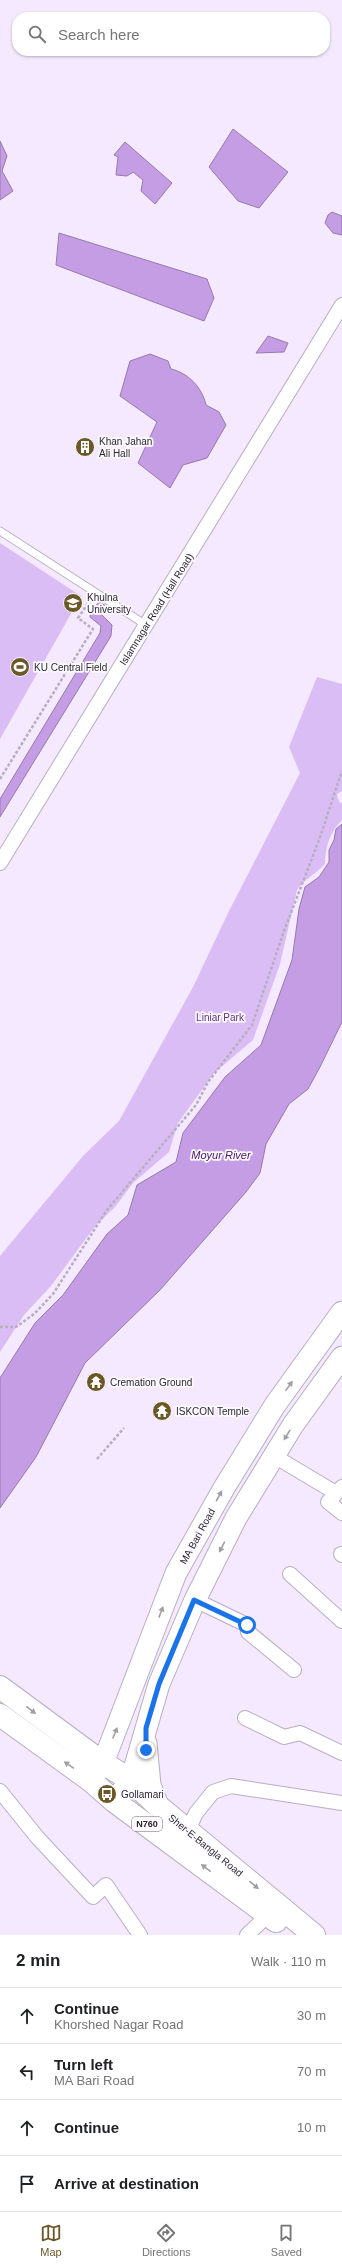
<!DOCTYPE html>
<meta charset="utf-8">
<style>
:root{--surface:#fff;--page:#f6f6f6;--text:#202124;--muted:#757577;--line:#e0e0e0;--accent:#6a5826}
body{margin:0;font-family:Arial,sans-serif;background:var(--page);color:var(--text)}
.stop{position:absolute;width:12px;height:12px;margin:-9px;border:3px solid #1a73e8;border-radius:50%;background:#fff}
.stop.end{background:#1a73e8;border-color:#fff;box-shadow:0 1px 4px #0008}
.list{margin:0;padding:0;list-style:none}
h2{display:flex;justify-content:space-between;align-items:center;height:52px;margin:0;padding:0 16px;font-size:17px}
h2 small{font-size:13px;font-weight:400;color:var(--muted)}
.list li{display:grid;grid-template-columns:26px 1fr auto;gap:12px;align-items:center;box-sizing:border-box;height:56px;padding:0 16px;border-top:1px solid var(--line)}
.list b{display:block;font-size:15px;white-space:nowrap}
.list p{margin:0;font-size:13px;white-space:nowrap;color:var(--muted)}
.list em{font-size:13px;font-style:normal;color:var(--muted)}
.icon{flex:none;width:22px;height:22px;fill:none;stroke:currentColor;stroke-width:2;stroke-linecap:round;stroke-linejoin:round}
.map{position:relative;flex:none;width:342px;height:1935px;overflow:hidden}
.search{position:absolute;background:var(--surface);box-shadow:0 1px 3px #0004;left:12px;right:12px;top:12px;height:44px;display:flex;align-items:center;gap:10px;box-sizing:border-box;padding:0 14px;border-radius:16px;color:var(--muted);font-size:15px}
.sheet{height:276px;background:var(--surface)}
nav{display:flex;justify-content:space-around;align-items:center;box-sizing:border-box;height:56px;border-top:1px solid var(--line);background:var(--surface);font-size:11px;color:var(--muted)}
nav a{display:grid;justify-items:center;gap:2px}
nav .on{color:var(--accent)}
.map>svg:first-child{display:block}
.green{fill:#dbbdf5}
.water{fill:#c49de4;stroke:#967aae}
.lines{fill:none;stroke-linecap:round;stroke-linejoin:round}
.service-casing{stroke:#b8aec2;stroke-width:9}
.minor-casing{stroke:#b8aec2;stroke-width:16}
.primary-casing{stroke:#b8aec2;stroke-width:23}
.trunk-casing{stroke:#b8aec2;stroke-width:24}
.path{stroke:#b7aebf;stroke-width:2.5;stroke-dasharray:3 2;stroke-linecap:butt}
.service{stroke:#fff;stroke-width:7}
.minor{stroke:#fff;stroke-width:14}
.primary{stroke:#fff;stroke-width:21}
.trunk{stroke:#fff;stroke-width:22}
.oneway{fill:#a09ea2}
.route{stroke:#1a73e8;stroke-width:5}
.labels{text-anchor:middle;stroke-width:3.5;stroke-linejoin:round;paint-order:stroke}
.shield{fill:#fdfaff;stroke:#6b676e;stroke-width:1}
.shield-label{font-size:9px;font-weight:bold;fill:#2c2830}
.poi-label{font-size:10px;fill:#2c2830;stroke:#fdfaff;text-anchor:start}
.street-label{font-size:10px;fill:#2c2830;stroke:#fdfaff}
.park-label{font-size:10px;fill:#613082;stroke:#fdfaff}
.water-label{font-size:11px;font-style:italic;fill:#481467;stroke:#fdfaff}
</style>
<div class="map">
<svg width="342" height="1935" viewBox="0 0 342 1935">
<rect width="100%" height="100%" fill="#f4e9fe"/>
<g class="green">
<path d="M0,543L81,596L0,739Z"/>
<path d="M317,677L342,684V791L337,794L339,802L342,803V820C330,832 325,847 325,864C316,874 304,879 297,890L280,964L253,1040L214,1073L178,1123L169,1152L133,1183L115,1207L96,1225L51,1286L24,1315L0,1352V1256L83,1156L119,1121L193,987L228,913L300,773L289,747Z"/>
</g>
<g class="water">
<path d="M233,129L288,172L259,208L238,201L209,167Z"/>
<path d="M0,141L7,156L2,171L13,191L0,200Z"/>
<path d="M125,142L172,183L155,204L141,191L143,180L133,172L127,176L116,175L118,157L114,155Z"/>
<path d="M332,212L342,216V235L333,233L325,223L328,215Z"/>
<path d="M59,233L207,279L214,298L204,321L56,265Z"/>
<path d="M268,336L288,343L284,352L256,353Z"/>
<path d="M150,354L168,361L171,369C188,373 202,387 206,405L219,412L226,425L207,458L183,465L170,488L138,463L157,422L120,396L130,361Z"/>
<path d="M99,602L106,606L101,614L112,625L111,636L0,817V799L100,633L101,626L90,617L91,612Z"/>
<path d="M342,824V1022L320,1067L308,1089L289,1104L266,1144L260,1173L246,1192L160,1290L85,1363L36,1457L0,1508V1378L35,1323L63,1295L107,1234L128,1215L137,1185L176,1162L183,1133L225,1077L261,1045L292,960L299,909L305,887L319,877L329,862V850L334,840L336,829Z"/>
</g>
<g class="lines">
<defs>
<path id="service" d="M0,531L146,625"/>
<g id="minor">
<path d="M0,863L342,305"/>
<path d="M274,1456L336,1493"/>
<path d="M342,1487L328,1502L342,1513"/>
<path d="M341,1554L342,1555"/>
<path d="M290,1574L342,1621"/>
<path d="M195,1600L247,1625L248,1632L294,1670"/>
<path d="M245,1718L284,1737L300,1733L342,1753"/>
<path d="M0,1791L37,1837L93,1897L106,1885L140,1935"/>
<path d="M188,1830L196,1813L213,1792L231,1786L342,1803"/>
<path d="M247,1935L268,1915"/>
</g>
<g id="primary">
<path d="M146,1743L150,1785L158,1806"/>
<path d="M93,1776L103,1763L176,1573L224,1488L275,1405L342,1312"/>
<path d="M114,1801L131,1780L159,1684L195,1600L236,1518L293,1425L342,1357"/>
</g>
<g id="trunk">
<path d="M0,1687L103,1763L131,1780L158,1806L314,1935"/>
<path d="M0,1715L90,1780L114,1801L276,1921"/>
</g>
</defs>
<use href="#service" class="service-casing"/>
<use href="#minor" class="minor-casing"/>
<use href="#primary" class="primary-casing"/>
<use href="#trunk" class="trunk-casing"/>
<g class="path">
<path d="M0,779L93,629L78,618L91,599"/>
<path d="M0,1327H16L34,1314L53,1294L107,1210L196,1105L208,1082L252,1025L284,931L319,840L342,771"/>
<path d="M97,1459L124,1428"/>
</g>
<use href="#service" class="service"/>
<use href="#minor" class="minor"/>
<use href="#primary" class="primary"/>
<use href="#trunk" class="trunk"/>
</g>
<defs><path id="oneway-solid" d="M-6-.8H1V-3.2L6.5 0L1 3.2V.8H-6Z"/></defs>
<g class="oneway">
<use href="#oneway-solid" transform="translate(289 1386) rotate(-54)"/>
<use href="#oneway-solid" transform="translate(287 1435) rotate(121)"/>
<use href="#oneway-solid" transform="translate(219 1496) rotate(-61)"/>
<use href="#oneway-solid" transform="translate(222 1547) rotate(117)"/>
<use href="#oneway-solid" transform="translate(161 1612) rotate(-69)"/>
<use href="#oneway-solid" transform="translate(31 1710) rotate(37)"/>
<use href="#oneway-solid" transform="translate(115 1733) rotate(-68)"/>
<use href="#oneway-solid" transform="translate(69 1765) rotate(-145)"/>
<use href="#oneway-solid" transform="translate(206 1868) rotate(-143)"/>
<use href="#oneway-solid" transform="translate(254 1885) rotate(40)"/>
</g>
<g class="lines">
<path class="route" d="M146,1750V1728L159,1684L194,1600L247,1625"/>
</g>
<defs>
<symbol id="building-disc" viewBox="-11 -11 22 22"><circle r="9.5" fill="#6a5826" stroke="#fdfaff"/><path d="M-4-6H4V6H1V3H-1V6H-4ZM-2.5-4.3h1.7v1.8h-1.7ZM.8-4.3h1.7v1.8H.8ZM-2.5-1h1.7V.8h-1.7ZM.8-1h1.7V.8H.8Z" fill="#fff"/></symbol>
<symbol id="university-disc" viewBox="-11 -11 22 22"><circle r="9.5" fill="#6a5826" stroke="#fdfaff"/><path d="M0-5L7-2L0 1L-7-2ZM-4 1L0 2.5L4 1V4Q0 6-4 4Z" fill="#fff"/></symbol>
<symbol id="stadium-disc" viewBox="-11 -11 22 22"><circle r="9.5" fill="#6a5826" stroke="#fdfaff"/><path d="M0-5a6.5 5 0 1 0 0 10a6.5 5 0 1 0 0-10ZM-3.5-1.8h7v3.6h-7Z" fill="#fff"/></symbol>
<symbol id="temple-disc" viewBox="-11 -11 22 22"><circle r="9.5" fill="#6a5826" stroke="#fdfaff"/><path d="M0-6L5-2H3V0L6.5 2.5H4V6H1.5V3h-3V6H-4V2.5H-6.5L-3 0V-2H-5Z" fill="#fff"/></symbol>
<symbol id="bus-disc" viewBox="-11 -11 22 22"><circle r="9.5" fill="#6a5826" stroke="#fdfaff"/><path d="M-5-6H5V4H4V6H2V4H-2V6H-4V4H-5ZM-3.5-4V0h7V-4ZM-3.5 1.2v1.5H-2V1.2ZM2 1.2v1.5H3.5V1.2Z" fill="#fff"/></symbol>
</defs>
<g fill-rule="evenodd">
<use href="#building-disc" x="74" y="436" width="22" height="22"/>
<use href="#university-disc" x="62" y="592" width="22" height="22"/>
<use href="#stadium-disc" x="9" y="656" width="22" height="22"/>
<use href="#temple-disc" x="85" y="1371" width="22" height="22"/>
<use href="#temple-disc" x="151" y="1400" width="22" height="22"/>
<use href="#bus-disc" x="96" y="1783" width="22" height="22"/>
</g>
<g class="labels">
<rect class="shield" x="132" y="1817" width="30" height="14" rx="3"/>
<g class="shield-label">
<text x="147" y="1827">N760</text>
</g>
<g class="poi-label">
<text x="99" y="445">Khan Jahan<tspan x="99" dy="12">Ali Hall</tspan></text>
<text x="87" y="601">Khulna<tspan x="87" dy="12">University</tspan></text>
<text x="34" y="671">KU Central Field</text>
<text x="110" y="1386">Cremation Ground</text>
<text x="176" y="1415">ISKCON Temple</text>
<text x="121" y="1798">Gollamari</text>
</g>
<g class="street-label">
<text transform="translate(156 609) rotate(-58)" y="4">Islamnagar Road (Hall Road)</text>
<text transform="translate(197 1536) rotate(-61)" y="4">MA Bari Road</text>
<text transform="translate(206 1845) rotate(39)" y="4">Sher-E-Bangla Road</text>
</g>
<g class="park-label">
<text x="220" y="1021">Liniar Park</text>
</g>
<g class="water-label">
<text x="221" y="1159">Moyur River</text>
</g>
</g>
</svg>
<div class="stop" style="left:247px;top:1625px"></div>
<div class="stop end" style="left:146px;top:1750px"></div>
<div class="search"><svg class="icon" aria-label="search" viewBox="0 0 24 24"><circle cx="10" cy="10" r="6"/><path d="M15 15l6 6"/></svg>Search here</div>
</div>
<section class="sheet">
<h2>2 min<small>Walk · 110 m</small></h2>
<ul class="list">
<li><svg class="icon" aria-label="ahead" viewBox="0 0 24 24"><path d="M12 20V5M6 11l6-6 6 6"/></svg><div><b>Continue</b><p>Khorshed Nagar Road</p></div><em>30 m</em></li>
<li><svg class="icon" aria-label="left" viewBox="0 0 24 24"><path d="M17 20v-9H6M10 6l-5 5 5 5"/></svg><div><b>Turn left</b><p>MA Bari Road</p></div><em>70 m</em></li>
<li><svg class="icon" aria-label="ahead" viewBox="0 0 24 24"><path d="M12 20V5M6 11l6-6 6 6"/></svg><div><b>Continue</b></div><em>10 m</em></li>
<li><svg class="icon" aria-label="arrive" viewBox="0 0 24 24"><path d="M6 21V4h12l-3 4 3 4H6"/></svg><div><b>Arrive at destination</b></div></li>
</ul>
</section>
<nav>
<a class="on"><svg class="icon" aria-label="map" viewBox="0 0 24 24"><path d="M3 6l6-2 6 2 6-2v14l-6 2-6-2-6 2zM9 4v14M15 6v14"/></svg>Map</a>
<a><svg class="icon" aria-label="directions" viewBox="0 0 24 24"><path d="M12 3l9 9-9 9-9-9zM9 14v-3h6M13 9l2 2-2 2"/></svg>Directions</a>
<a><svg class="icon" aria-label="saved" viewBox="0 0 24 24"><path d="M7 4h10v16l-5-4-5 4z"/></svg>Saved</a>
</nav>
